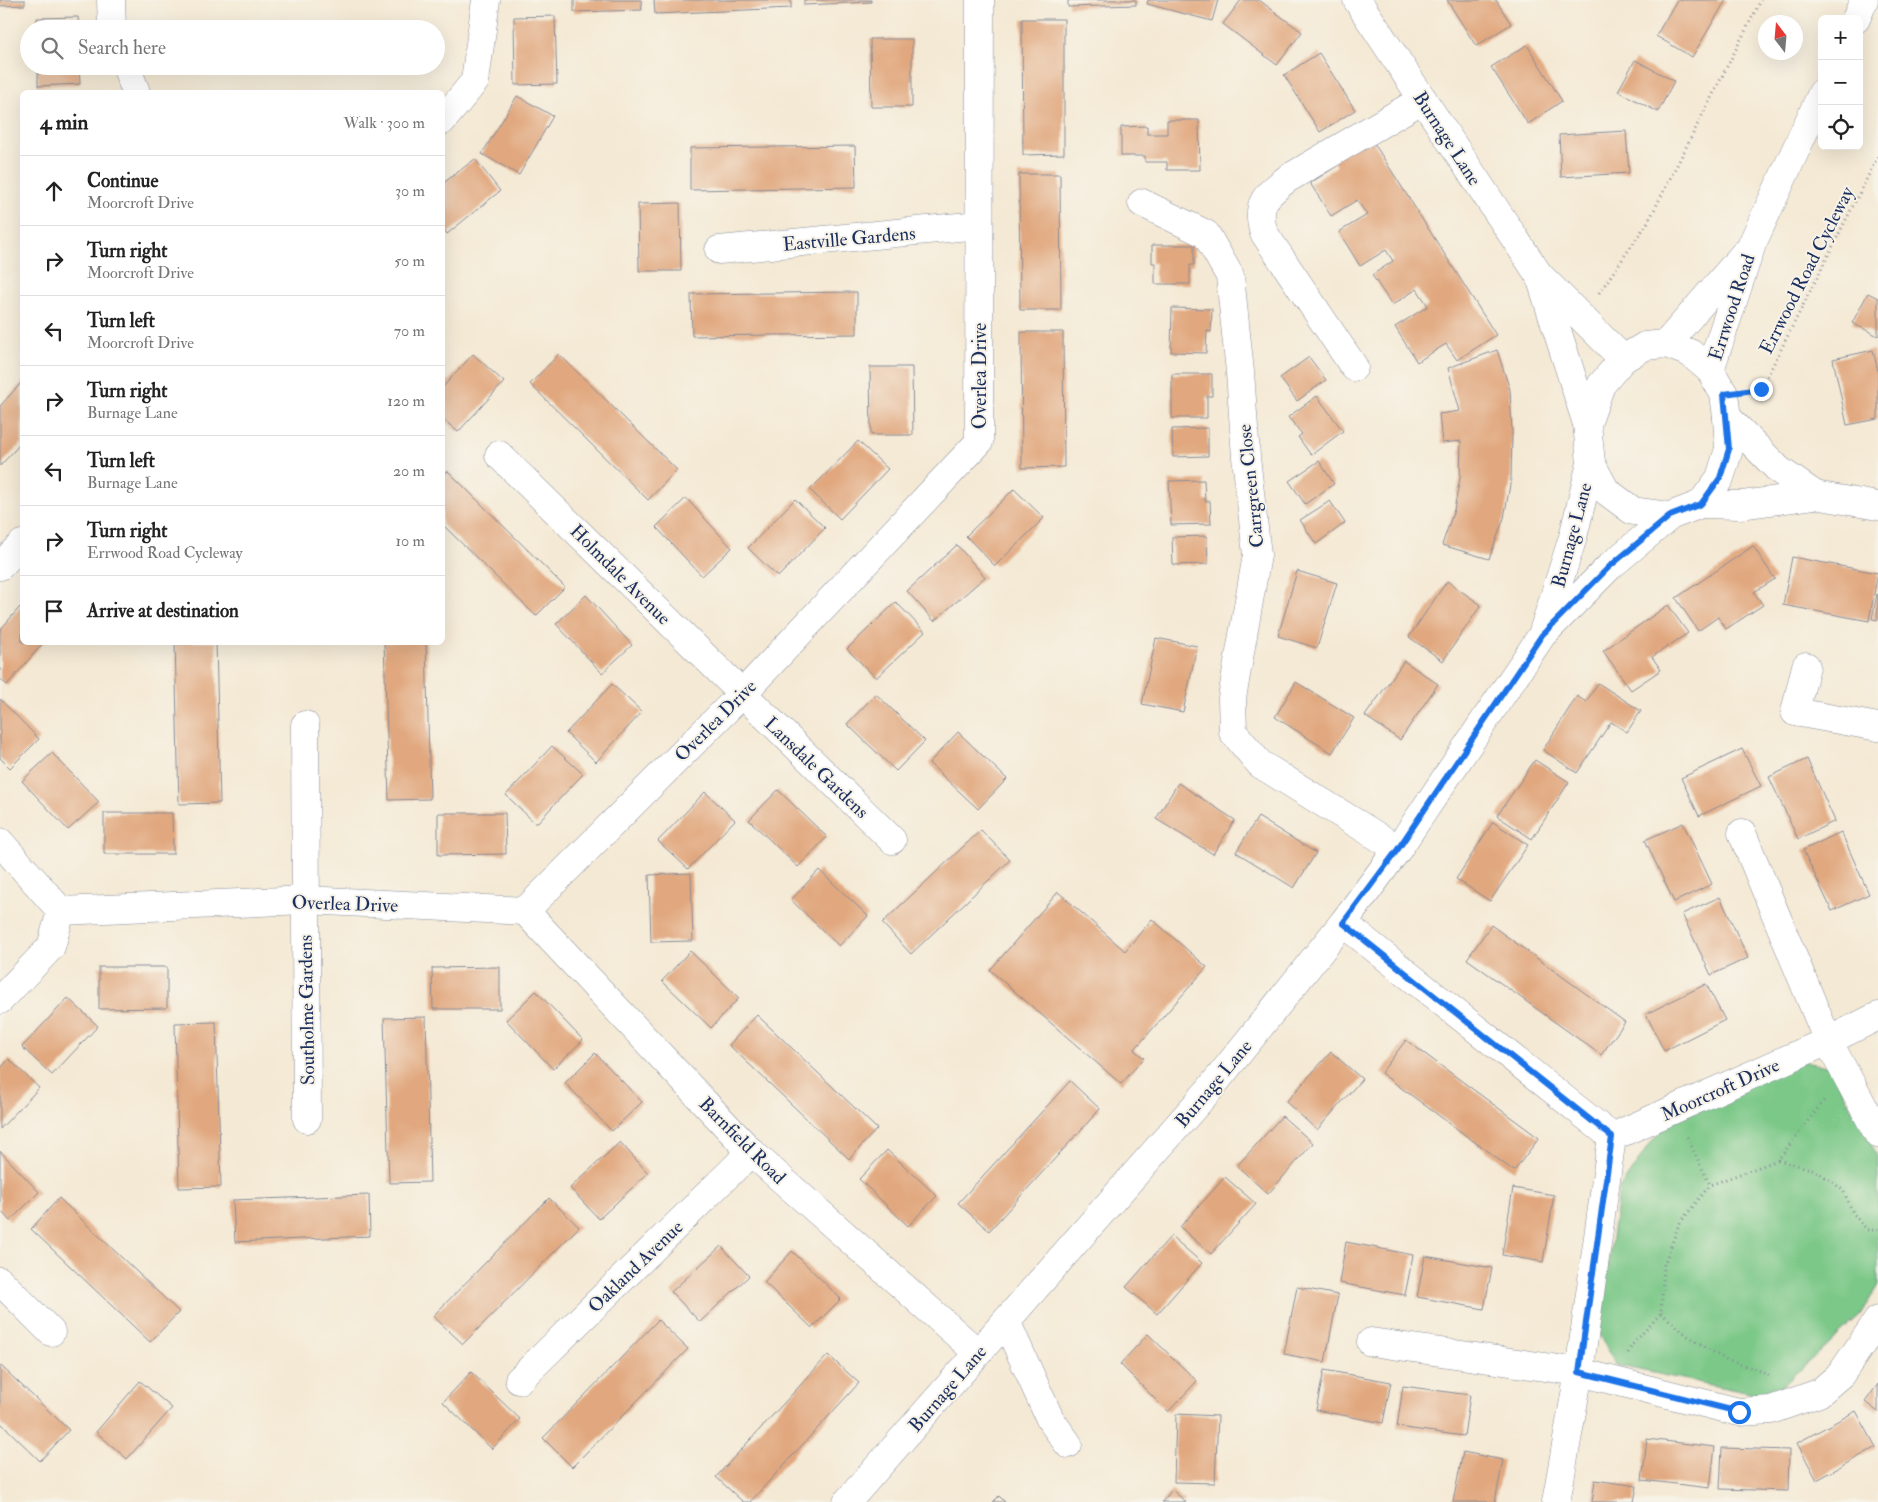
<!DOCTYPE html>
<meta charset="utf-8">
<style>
:root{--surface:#fff;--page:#f6f6f6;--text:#222;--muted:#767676;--line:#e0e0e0}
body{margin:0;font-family:"IM FELL Double Pica",serif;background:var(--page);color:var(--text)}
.controls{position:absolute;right:15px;top:15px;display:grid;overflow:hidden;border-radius:8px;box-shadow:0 5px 20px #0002}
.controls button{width:45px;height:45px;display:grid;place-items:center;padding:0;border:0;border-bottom:1px solid var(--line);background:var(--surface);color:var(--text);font:25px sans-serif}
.compass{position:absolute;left:1758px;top:15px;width:45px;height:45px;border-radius:50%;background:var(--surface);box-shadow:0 5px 20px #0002;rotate:344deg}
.stop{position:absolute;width:15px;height:15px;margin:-11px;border:4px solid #1a73e8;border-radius:50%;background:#fff}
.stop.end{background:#1a73e8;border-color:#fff;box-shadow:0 1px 5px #0008}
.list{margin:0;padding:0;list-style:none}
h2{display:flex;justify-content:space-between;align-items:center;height:65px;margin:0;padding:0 20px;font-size:21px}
h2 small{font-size:16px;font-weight:400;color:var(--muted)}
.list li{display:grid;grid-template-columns:32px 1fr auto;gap:15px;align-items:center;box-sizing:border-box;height:70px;padding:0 20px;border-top:1px solid var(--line)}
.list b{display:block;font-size:19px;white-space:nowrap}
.list p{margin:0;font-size:16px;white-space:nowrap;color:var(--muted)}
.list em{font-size:16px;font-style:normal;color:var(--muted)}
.icon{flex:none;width:28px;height:28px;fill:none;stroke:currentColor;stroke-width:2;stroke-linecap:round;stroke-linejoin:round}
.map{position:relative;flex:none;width:1878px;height:1502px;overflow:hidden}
.search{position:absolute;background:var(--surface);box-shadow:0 5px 20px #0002;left:20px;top:20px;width:425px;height:55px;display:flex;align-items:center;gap:12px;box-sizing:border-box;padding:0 18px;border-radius:28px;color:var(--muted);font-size:19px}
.panel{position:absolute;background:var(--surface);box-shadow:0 5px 20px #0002;left:20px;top:90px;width:425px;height:555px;border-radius:8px}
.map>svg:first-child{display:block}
.green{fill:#7bc888;stroke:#4b7c73}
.building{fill:#e1a87f}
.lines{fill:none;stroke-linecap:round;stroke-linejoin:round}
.minor-casing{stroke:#888c99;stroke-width:29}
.path{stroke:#888c99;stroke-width:3;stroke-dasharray:1 4;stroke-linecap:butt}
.minor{stroke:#fff;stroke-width:28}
.route{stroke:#1a73e8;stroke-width:6}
.labels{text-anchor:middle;stroke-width:4;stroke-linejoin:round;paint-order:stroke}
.street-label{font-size:19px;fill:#1b2f5e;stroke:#f7f3e8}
</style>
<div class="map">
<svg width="1878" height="1502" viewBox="0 0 1878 1502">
<rect width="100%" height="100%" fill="#f7f3e8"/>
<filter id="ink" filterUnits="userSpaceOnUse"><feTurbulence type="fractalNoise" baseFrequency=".02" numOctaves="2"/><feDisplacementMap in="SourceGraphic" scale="10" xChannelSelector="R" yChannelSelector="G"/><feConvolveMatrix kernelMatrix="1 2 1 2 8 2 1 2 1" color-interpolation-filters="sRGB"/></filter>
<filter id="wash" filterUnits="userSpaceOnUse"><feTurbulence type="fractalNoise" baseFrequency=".0096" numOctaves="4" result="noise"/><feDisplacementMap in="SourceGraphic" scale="20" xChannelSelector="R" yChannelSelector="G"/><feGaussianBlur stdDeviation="1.12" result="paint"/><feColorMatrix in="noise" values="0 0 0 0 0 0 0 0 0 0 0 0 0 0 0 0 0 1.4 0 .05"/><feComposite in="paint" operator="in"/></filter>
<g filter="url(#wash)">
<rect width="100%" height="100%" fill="#f4e9d4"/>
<path class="green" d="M1797,1059L1830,1067L1878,1157V1285L1860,1316L1769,1397L1615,1365L1598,1332L1619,1189L1653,1140L1666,1124Z"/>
<g id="blocks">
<g class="building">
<path d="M0,0H25V5L0,6Z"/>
<path d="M574,0H641L642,10L574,12Z"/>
<path d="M654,0H791V8L655,14Z"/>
<path d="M804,0H871V2L804,5Z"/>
<path d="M1068,0H1136V5L1068,7Z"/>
<path d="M1148,0H1218L1212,21L1147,4Z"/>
<path d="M1241,0H1259L1302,32L1277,65L1223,24Z"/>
<path d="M1447,0H1496L1511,24L1476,46Z"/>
<path d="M1677,0H1726L1692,57L1656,36Z"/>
<path d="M555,16L557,84L515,85L514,17Z"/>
<path d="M78,17L79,29H37V18Z"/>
<path d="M1022,19H1064V154L1023,155Z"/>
<path d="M870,39H912V107H871Z"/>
<path d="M1527,45L1562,101L1528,124L1491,67Z"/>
<path d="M1319,53L1355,110L1320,132L1284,75Z"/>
<path d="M1635,60L1674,81L1658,112L1618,91Z"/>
<path d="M38,66H79L80,84L38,86Z"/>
<path d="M517,96L553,116L519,175L482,154Z"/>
<path d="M1167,120H1199L1200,170H1167V162H1145V156H1121V127L1147,126V134H1167Z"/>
<path d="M1626,131L1629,173L1561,177L1559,135Z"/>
<path d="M1370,137L1496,335L1457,360L1446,344L1417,362L1395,327L1428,306L1417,289L1392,305L1372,275L1393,261L1386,250L1360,266L1339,232L1367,215L1357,200L1331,216L1310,183L1337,166L1333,160Z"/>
<path d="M855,146L856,187L690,190V148Z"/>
<path d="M475,159L500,191L447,234L442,227V184Z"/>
<path d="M1019,174H1060L1061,310H1020Z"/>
<path d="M680,203L681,271H639L638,204Z"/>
<path d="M1152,245H1194V265H1190V284H1155V263H1152Z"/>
<path d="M857,292V334L692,336L691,294Z"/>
<path d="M1868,293L1878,298V336L1852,323Z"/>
<path d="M1172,308L1212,309L1211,332L1207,331L1206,353L1171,352Z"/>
<path d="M1021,332H1063L1064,467L1022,468Z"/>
<path d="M1497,350L1510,390L1512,432L1511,479L1504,518L1489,559L1442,545L1454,510L1460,478L1461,441L1442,443L1439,414L1460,411L1448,368Z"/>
<path d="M1873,350L1878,371V419L1847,425L1833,359Z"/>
<path d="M473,354L504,382L458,432L442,418V388Z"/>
<path d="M559,354L677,470L648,500L530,384Z"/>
<path d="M1309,357L1326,380L1297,401L1280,378Z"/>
<path d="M870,367H912L913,435H871Z"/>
<path d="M1172,374H1212V396H1207V418H1172Z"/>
<path d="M22,382V442L0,466V406Z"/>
<path d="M1317,396L1343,431L1311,455L1298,437L1302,434L1288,417Z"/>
<path d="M1208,428V456L1173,457L1172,429Z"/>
<path d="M858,441L888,469L840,519L810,490Z"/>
<path d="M1319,461L1334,484L1305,504L1289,481Z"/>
<path d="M448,471L565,587L536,616L442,524V476Z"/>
<path d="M1204,480L1205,501H1210L1211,524L1171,525L1169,481Z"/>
<path d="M1014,489L1044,518L995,566L966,536Z"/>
<path d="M686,498L732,548L702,576L656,527Z"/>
<path d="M795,499L825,528L778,577L748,548Z"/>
<path d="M1330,501L1345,523L1316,544L1300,520Z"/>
<path d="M1207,536L1208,564L1173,565L1172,537Z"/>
<path d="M957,545L985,577L934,621L907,591Z"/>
<path d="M1753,546L1775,579L1754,592L1763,605L1726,629L1718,617L1698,631L1676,598Z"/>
<path d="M1792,557L1878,573L1869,621L1783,605Z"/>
<path d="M1297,571L1337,583L1317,648L1278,636Z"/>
<path d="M1447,581L1481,605L1443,661L1409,637Z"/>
<path d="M1877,594H1878V620L1872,619Z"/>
<path d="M586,595L632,645L602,673L556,624Z"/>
<path d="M896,602L925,632L876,678L847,649Z"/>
<path d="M1668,605L1688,633L1652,657L1661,670L1631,690L1603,651Z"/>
<path d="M20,607L22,609V642H44L7,685L0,679V630Z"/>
<path d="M1156,638L1197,646L1183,712L1142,704Z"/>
<path d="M175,642H216L220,803L179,804Z"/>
<path d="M384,642H426L430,799L389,800Z"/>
<path d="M1404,661L1438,684L1400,740L1365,716Z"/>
<path d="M1296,682L1354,718L1332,753L1275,717Z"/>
<path d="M1598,683L1641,711L1627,732L1611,722L1577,773L1543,750L1577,696L1586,702Z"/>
<path d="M612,684L642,712L596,762L566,733Z"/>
<path d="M876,694L925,741L896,771L847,724Z"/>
<path d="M0,699L39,739L10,768L0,758Z"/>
<path d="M958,732L1007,779L978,809L929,763Z"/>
<path d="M552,746L583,774L536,824L506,795Z"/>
<path d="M1742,749L1761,786L1699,816L1681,778Z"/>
<path d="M52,753L99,802L68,830L22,781Z"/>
<path d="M1807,759L1835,821L1798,839L1769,777Z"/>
<path d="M1535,760L1569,782L1532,839L1497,816Z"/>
<path d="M1178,783L1235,820L1213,854L1156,819Z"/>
<path d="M778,790L827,837L798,867L749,820Z"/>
<path d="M705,792L735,820L688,869L658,841Z"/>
<path d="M104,813H172L173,854H104Z"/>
<path d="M438,813H505L506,854L438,855Z"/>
<path d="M1258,817L1316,853L1294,888L1236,852Z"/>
<path d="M1493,822L1528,845L1490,901L1456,879Z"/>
<path d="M1683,823L1712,884L1674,902L1645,840Z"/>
<path d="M981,830L1010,860L911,954L882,923Z"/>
<path d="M1841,832L1869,894L1832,911L1803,850Z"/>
<path d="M819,870L868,916L839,946L791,900Z"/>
<path d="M691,873L693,941L651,942L649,875Z"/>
<path d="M1058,892L1125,951L1152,919L1207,967L1134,1050L1144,1058L1121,1084L990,970Z"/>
<path d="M1720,897L1748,958L1711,975L1682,914Z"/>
<path d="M1491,925L1625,1022L1601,1055L1467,959Z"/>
<path d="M690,951L739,998L711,1028L662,981Z"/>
<path d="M99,967H167V1008L99,1009Z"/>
<path d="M500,967V1009H433L432,968Z"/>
<path d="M1706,984L1725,1020L1664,1051L1646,1014Z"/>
<path d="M536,991L583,1040L553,1069L506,1020Z"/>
<path d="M68,998L98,1026L52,1075L22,1047Z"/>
<path d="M757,1015L877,1129L849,1159L729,1045Z"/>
<path d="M426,1017L430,1182L389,1183L384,1018Z"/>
<path d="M216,1022L221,1187L179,1188L175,1023Z"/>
<path d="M1406,1040L1539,1138L1514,1171L1381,1073Z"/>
<path d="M1331,1052L1362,1079L1317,1130L1286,1102Z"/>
<path d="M595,1053L642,1102L612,1131L565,1083Z"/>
<path d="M9,1059L39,1088L0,1129V1069Z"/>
<path d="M1070,1081L1100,1109L989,1231L958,1203Z"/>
<path d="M1282,1116L1313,1143L1268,1194L1237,1166Z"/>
<path d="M620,1142L648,1173L599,1219L570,1188Z"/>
<path d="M887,1150L937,1196L908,1226L859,1179Z"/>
<path d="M0,1151L39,1192L10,1221L0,1210Z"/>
<path d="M1225,1177L1256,1204L1211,1254L1180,1227Z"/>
<path d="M1513,1188L1554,1195L1543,1262L1502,1255Z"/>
<path d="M369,1195L370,1236L235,1242L233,1200Z"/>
<path d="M59,1198L179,1312L150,1342L31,1229Z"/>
<path d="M549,1198L579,1227L463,1344L433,1316Z"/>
<path d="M1171,1236L1202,1263L1157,1314L1126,1287Z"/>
<path d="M1346,1242L1413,1255L1405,1295L1339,1283Z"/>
<path d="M721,1246L749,1276L700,1322L671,1292Z"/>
<path d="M792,1251L841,1299L812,1328L764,1282Z"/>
<path d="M1425,1256L1492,1268L1484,1309L1417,1297Z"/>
<path d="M1297,1287L1338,1295L1325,1362L1284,1354Z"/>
<path d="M658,1320L688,1349L572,1467L543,1438Z"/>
<path d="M1148,1334L1197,1381L1168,1412L1120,1364Z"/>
<path d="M828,1355L859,1383L750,1502H743L716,1477Z"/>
<path d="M0,1365L69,1430L40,1461L0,1422Z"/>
<path d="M1324,1370L1391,1382L1383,1423L1316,1410Z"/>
<path d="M471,1372L520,1419L492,1449L443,1402Z"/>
<path d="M140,1381L172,1408L127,1459L96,1432Z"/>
<path d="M1878,1384V1412L1865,1402Z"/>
<path d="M1403,1386L1470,1395L1464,1436L1397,1427Z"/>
<path d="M1856,1411L1876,1447L1817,1480L1797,1443Z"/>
<path d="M1176,1414L1218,1416L1215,1483L1174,1482Z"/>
<path d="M1647,1439L1715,1447L1710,1488L1642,1480Z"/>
<path d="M1722,1448L1789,1450L1788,1491L1720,1489Z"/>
<path d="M1463,1452L1503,1460L1495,1502H1453Z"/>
<path d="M1595,1480L1637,1486L1634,1502H1592Z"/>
<path d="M1172,1490L1186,1502H1162Z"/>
<path d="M999,1496L1005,1502H993Z"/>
</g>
</g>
</g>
<g filter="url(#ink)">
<use href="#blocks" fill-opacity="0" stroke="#888c99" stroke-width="1"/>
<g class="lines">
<defs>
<g id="minor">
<path d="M111,0L112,29"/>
<path d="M1357,0L1539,275L1623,359"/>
<path d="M1856,19L1864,0"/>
<path d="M126,66L136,92"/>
<path d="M442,121L475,81L486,0"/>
<path d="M1142,203L1206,234L1230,276L1240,372L1246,457L1257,555L1232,698L1233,732L1260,764L1398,849"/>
<path d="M719,250L979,225"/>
<path d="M1541,280L1587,424"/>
<path d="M1666,344L1744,254"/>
<path d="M1354,367L1264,233C1255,204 1265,196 1287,179L1423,99"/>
<path d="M1710,370L1752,244L1822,93"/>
<path d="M1727,417L1779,470L1815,495"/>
<path d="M499,455L892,840"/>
<path d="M1591,463L1606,491L1633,511L1670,516"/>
<path d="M1701,504L1741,505L1815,495L1878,506"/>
<path d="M0,566L22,544"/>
<path d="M1806,666L1795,712L1878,727"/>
<path d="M305,725L307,1119"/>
<path d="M1742,833L1828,1041L1878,1134"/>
<path d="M0,842L61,911L305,900L525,911L742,694L979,442L980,0"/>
<path d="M525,911L751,1152L978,1353"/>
<path d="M1343,923L1612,1137"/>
<path d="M0,1000L51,947L61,911"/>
<path d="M0,1281L51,1332"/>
<path d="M1006,1321L1050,1419L1068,1444"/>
<path d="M1371,1342L1579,1372L1739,1412L1771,1410L1819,1393L1841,1374L1878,1320"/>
<path d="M519,1380L751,1152"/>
<path d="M847,1502L1209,1090L1343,923L1398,849L1542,635L1609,567L1670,516L1701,504L1720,478L1729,449L1727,417L1724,394L1710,370L1690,353L1666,344L1645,346L1623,359L1601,385L1587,424L1591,463L1573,537L1542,635"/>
<path d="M1556,1502L1579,1372L1612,1137L1828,1041L1878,1016"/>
</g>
</defs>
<use href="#minor" class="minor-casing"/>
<g class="path">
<path d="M1599,293L1648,222L1761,0"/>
<path d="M1755,390L1761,389L1878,156"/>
<path d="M1687,1137L1710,1185"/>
<path d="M1778,1160L1815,1170L1843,1190L1853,1213L1867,1230H1878"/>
<path d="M1661,1313L1688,1336L1726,1360L1756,1369L1772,1377"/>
<path d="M1628,1353L1632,1345L1661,1313L1664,1265L1679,1224L1710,1185L1778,1160L1825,1099"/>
</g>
<use href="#minor" class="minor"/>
</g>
</g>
<g class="lines" filter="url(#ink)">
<path class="route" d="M1739,1412L1579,1372L1612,1137L1343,923L1398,849L1542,635L1609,567L1670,516L1701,504L1720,478L1729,449L1724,394L1761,389"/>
</g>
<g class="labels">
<g class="street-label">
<text transform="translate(1448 138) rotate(57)" y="7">Burnage Lane</text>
<text transform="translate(849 238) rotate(-5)" y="7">Eastville Gardens</text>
<text transform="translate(1806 270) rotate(-63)" y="7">Errwood Road Cycleway</text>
<text transform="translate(1731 307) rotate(-72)" y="7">Errwood Road</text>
<text transform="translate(979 376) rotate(-90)" y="7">Overlea Drive</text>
<text transform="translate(1250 486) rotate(-96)" y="7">Carrgreen Close</text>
<text transform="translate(1571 535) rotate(-75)" y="7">Burnage Lane</text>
<text transform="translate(621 574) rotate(45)" y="7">Holmdale Avenue</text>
<text transform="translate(715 720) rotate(-45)" y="7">Overlea Drive</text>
<text transform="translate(817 767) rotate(44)" y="7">Lansdale Gardens</text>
<text transform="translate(345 903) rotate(2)" y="7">Overlea Drive</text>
<text transform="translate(306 1010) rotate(-91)" y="7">Southolme Gardens</text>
<text transform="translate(1213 1083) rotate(-50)" y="7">Burnage Lane</text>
<text transform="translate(1720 1089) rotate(-24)" y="7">Moorcroft Drive</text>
<text transform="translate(743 1140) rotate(45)" y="7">Barnfield Road</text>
<text transform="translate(635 1266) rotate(-44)" y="7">Oakland Avenue</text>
<text transform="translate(947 1388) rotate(-49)" y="7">Burnage Lane</text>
</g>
</g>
</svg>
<div class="controls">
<button>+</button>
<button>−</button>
<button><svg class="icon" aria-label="locate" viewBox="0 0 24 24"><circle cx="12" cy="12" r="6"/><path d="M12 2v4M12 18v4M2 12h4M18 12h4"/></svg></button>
</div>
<svg class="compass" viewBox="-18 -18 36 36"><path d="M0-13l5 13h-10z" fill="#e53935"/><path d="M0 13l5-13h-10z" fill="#767676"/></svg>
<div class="stop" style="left:1739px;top:1412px"></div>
<div class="stop end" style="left:1761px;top:389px"></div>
<div class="search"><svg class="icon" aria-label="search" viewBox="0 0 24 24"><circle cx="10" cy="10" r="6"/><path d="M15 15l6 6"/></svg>Search here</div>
<section class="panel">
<h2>4 min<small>Walk · 300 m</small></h2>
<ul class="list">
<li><svg class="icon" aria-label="ahead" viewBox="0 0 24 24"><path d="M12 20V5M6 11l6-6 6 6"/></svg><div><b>Continue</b><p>Moorcroft Drive</p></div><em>30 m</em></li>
<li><svg class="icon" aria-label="right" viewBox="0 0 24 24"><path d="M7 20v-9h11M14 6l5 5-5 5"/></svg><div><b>Turn right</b><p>Moorcroft Drive</p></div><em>50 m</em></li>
<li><svg class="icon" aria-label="left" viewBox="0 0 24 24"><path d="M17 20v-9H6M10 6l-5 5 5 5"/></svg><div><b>Turn left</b><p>Moorcroft Drive</p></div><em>70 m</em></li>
<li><svg class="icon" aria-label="right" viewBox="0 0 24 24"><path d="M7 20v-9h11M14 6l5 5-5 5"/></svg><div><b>Turn right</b><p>Burnage Lane</p></div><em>120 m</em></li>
<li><svg class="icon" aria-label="left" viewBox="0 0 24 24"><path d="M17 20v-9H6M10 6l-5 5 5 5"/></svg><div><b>Turn left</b><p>Burnage Lane</p></div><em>20 m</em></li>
<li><svg class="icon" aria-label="right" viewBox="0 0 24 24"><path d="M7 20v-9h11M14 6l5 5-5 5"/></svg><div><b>Turn right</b><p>Errwood Road Cycleway</p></div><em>10 m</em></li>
<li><svg class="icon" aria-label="arrive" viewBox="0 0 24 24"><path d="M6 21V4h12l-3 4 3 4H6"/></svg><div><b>Arrive at destination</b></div></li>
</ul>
</section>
</div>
